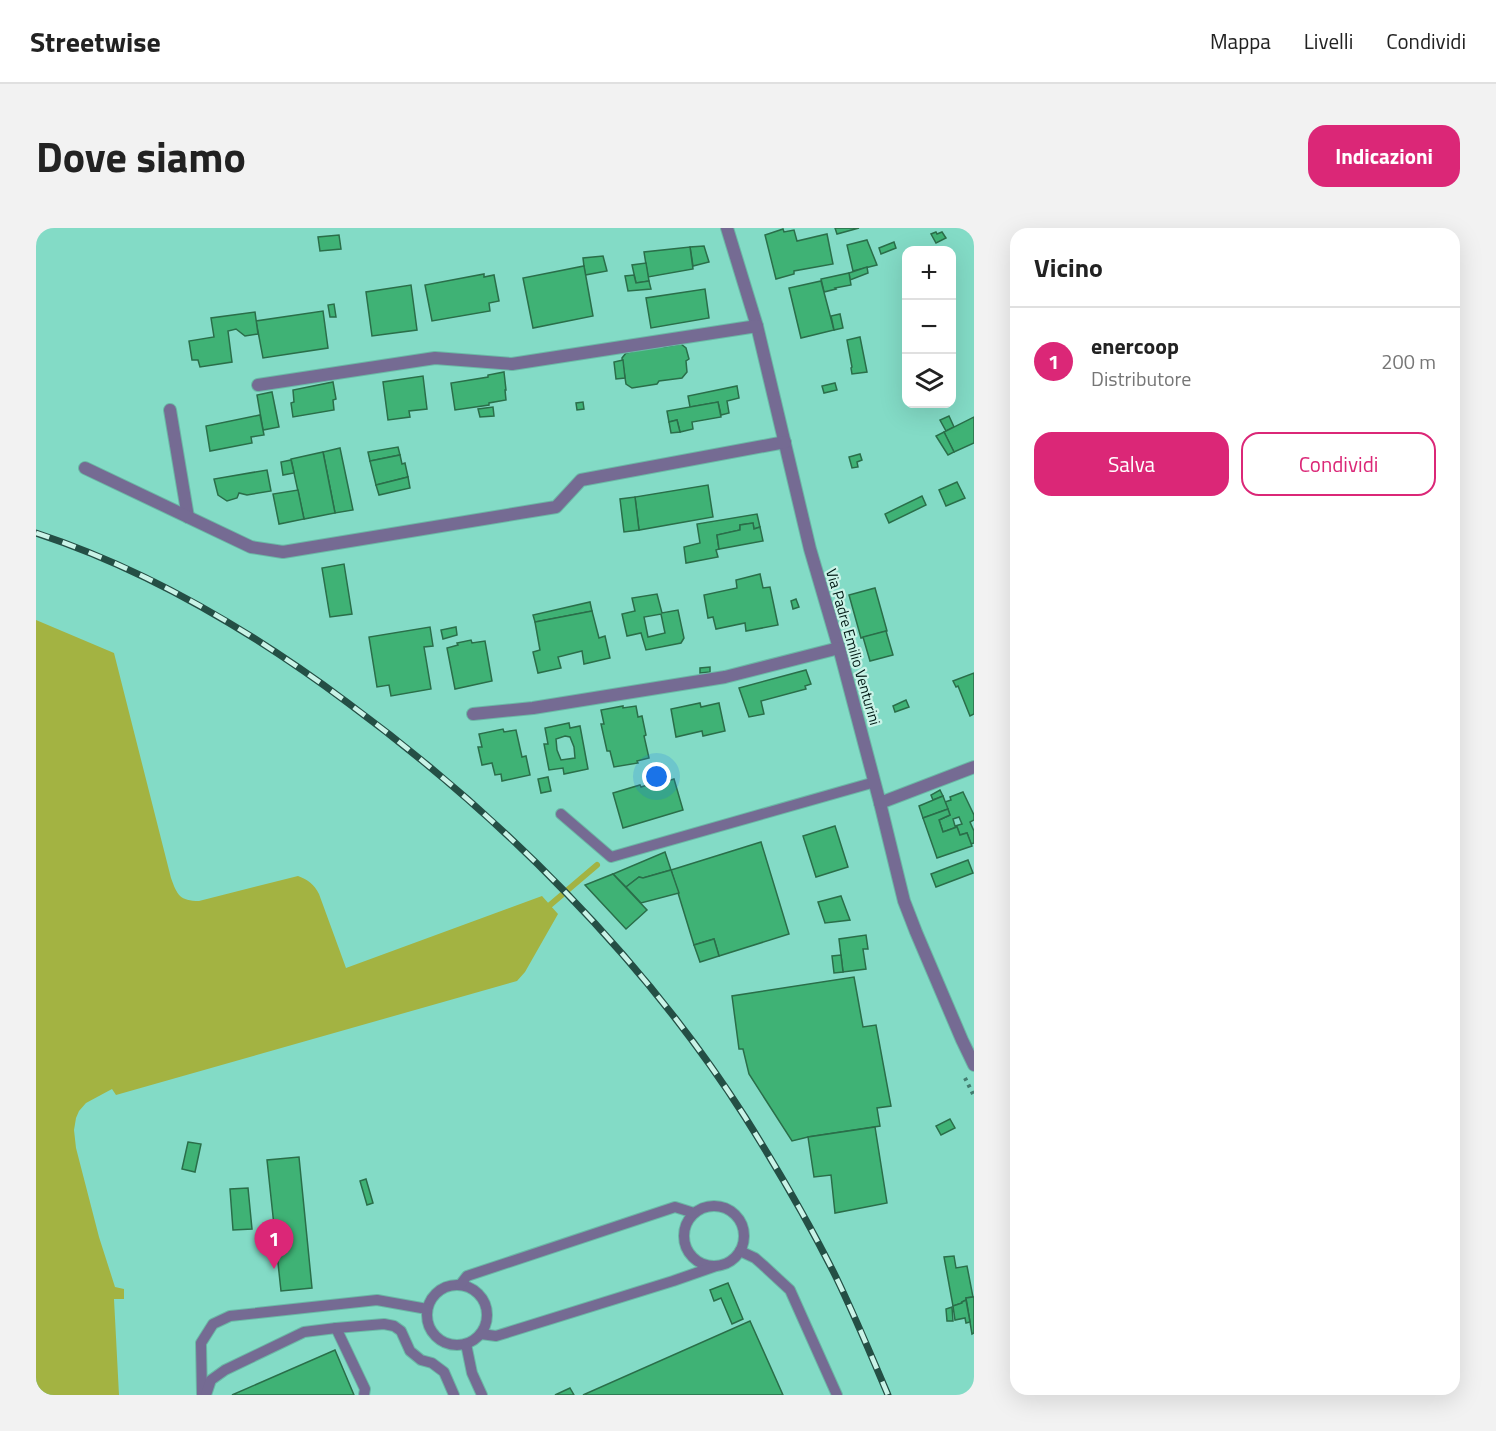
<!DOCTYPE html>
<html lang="it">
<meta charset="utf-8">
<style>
:root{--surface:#fff;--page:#f2f2f2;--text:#222;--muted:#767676;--line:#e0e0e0;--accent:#db2777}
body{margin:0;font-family:"Titillium Web",sans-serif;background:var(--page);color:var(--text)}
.controls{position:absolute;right:18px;top:18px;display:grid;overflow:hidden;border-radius:12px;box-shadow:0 6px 24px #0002}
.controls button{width:54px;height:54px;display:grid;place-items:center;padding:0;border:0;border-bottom:2px solid var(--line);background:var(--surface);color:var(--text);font:30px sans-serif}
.you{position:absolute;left:621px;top:549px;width:21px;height:21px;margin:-15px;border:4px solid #fff;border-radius:50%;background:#1a73e8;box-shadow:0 0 0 9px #1a73e833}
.badge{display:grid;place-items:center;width:39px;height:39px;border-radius:50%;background:var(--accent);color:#fff;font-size:20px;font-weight:700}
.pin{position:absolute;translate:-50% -50px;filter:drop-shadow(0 2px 3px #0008)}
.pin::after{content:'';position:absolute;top:32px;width:21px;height:18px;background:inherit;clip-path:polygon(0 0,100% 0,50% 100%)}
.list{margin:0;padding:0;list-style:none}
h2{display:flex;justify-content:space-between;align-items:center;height:78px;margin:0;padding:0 24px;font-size:26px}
h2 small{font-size:20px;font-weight:400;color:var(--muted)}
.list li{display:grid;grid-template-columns:39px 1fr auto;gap:18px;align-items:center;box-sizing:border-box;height:108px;padding:0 24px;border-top:2px solid var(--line)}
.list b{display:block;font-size:22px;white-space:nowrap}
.list p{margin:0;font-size:20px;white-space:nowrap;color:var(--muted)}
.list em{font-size:20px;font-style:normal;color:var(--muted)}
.actions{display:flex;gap:12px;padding:18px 24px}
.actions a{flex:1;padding:14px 0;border:2px solid var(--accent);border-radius:18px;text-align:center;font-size:21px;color:var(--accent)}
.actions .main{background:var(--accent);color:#fff}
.icon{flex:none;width:33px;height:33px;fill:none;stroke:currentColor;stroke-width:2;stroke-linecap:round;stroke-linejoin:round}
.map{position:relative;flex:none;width:938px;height:1167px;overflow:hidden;border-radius:18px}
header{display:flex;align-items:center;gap:36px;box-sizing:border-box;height:84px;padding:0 30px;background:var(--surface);border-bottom:2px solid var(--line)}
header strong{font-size:28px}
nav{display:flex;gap:33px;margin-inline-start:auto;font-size:21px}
.intro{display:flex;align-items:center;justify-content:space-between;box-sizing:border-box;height:144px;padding:0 36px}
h1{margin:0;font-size:42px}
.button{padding:15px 27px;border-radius:18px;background:var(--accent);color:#fff;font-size:21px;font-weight:700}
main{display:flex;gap:36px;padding:0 36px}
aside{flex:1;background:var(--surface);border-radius:18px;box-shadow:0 6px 24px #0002}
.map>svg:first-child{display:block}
.water{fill:#a3b342}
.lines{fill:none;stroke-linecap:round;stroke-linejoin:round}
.stream{stroke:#a3b342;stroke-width:6}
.building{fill:#3fb275;stroke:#2a6e49;stroke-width:1.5;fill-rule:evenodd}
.service-casing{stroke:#6bb8a6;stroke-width:12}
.minor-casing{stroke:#6bb8a6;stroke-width:14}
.path{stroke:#437d70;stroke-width:4;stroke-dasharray:3 4.5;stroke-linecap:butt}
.service{stroke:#756b93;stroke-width:10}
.minor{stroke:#756b93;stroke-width:12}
.rail-casing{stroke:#244f45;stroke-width:7}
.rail{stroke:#c9f3e7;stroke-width:4.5;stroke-dasharray:14;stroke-linecap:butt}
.labels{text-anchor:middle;stroke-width:4.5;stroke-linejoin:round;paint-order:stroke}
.street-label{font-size:15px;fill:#001914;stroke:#c9f3e7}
</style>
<header>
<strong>Streetwise</strong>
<nav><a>Mappa</a><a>Livelli</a><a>Condividi</a></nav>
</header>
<div class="intro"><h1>Dove siamo</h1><a class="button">Indicazioni</a></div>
<main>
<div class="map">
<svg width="938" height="1167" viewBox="0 0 938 1167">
<rect width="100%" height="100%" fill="#83dbc6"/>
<path class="water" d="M0,392L78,425L135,650C141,667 144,673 163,673L262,648C272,652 278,656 283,666L310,740L506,668L522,686L489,744L481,753L80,867L76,861L50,875L43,883L40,890L38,902L40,920L63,1009L79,1059L88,1061V1071H78L83,1167H0Z"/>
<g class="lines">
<path class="stream" d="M514,677L561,637"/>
</g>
<g class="building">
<path d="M799,0H823L801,6Z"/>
<path d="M747,1L748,4L758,2L761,13L791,6L797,36L758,43V46L740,51L729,7Z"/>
<path d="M900,4L901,6L906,4L910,10L900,15L895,6Z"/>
<path d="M303,7L305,21L284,23L282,9Z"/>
<path d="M831,12L841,37L817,43L811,17Z"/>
<path d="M858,14L860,20L845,26L843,20Z"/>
<path d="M668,18L673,34L657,38L654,19Z"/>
<path d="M654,19L657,41L612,49L608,24Z"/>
<path d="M567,28L571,43L549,47L547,30Z"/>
<path d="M610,35L613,53L600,55L596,37Z"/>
<path d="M548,38L557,88L497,100L487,50Z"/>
<path d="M831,39L832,45L814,52L813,45Z"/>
<path d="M813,45L815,57L799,60L800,61L788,64L785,51Z"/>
<path d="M448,46V49L458,47L463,73L453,75L454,83L396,93L389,57Z"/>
<path d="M598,47L600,55L613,53L615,61L592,63L589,48Z"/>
<path d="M785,53L798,102L765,110L753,60Z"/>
<path d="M375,57L381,102L336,108L330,64Z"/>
<path d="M669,61L673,90L615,100L610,70Z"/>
<path d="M298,76L300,89H294L292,77Z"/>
<path d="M287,83L292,120L227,130L220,93Z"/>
<path d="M219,84L222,106L209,108L200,101L192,103L196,134L164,139L162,132H156L153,113L178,109L175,90Z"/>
<path d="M804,86L807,100L798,102L795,88Z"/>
<path d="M824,109L831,144L816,146L815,140L816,139L811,112Z"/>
<path d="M645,116L650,120L653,131L650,133L651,144L646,150L623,153L621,156L596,160L590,156L586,130L590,125L624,117L628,119Z"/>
<path d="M587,132L589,150L580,151L578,134Z"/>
<path d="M468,144L470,162H469L470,172L453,175V177L419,182L415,155L452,149V147Z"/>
<path d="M387,148L391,181L373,183L374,189L352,192L347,154Z"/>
<path d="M297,154L300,171L297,172L298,182L257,189L255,175L258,174L257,162Z"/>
<path d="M799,155L801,162L788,165L786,158Z"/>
<path d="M701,158L703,170L691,173L693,185L685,187L682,174L654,179L652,168Z"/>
<path d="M236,164L243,199L227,202L221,167Z"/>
<path d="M547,174L548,181L541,182L540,175Z"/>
<path d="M682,174L685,189L656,194L657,201L644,204L641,192L633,194L631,183Z"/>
<path d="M457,179L458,188L444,189L442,181Z"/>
<path d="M224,187L228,207L215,209L216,215L174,223L170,198Z"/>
<path d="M913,188L918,199L910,203L904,192Z"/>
<path d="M938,189V215L918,224L908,204Z"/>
<path d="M641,192L644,204L635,205L633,194Z"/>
<path d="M908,204L918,224L912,227L900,208Z"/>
<path d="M362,219L364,227L334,233L332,224Z"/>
<path d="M304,220L317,282L299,285L287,224Z"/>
<path d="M287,224L299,285L268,291L255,231Z"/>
<path d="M824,226L826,232L821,234L822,239L816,240L813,229Z"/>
<path d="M364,227L366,236L369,235L372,249L340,257L334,233Z"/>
<path d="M255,232L258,245L247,247L245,234Z"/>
<path d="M231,242L235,263L211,267L203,265L201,270L191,273L182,267L178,251Z"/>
<path d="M372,249L374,260L343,267L340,257Z"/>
<path d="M921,254L929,270L910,278L903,262Z"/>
<path d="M672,257L677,289L603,302L599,269Z"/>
<path d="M262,262L268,291L243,296L237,266Z"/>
<path d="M886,268L890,277L853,295L849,286Z"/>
<path d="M599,269L603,302L588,304L584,271Z"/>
<path d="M721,286L724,299L718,301L717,295L704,297V302L681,307L683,321L680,322L682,329L650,335L648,319L664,315L661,296Z"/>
<path d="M717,295L718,301L724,299L727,313L683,321L681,307L704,302V297Z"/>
<path d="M308,336L316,386L294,389L286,340Z"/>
<path d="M724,346L727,360L734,359L742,397L710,403L709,395L680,401L677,389L672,390L668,367L701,360L700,352Z"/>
<path d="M839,360L851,403L825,410L813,367Z"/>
<path d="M621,366L626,385L642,382L648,410L645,415L610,422L605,405L591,408L586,386L599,383L596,370ZM625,386L629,405L612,409L608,389Z"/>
<path d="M760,371L763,379L757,381L755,373Z"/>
<path d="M554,374L556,383L499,394L497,387Z"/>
<path d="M556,383L563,410L569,408L574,430L548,436L546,423L522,429L525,440L502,445L497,424L504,422L499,394Z"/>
<path d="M394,399L397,418L388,419L395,461L355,468L353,457L341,459L333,409Z"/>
<path d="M420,399L421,407L407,411L405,402Z"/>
<path d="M850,403L857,427L834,433L827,409Z"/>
<path d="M435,412L436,415L449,413L456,453L419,461L411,420L422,417L421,415Z"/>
<path d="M674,439V444L664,445V440Z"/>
<path d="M770,442L775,456L769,458L770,461L725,473L728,486L713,489L703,460Z"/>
<path d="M938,445V486L934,488L922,458L920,459L917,453Z"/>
<path d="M870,472L873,479L859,484L857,478Z"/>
<path d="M664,475L665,479L683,475L689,503L667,508L666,503L640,509L635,481Z"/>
<path d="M587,478V480L600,478L602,489L606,488L610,507L608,508L613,530L601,533L602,535L578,539L574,523H571L565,496H568L565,482Z"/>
<path d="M533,495L534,500L544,498L552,541L528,546L527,540L513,542L508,516H512L509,500ZM529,508L534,509L538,519L539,530L525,532L521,522L520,511Z"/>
<path d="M467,501L468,504L480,502L486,529L490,528L494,547L466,553L465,546L459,547L456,535L446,537L442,519H446L443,506Z"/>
<path d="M512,549L515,563L505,565L502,551Z"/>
<path d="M638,551L647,582L587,600L577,565L604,557L605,559L624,553L625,555Z"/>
<path d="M904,562L907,568L897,572L895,567Z"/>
<path d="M927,564L938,587V592L934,594L938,603V615L935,616L931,605L924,607L921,599L907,604L903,592L914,587L909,574L915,572L914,569ZM923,589L926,596L919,598L917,591Z"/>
<path d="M907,568L912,581L887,590L883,578Z"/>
<path d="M912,581L914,587L903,592L907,604L921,599L924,607L931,605L936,618L901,630L887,590Z"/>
<path d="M799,598L812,639L780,649L767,608Z"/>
<path d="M725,614L753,706L683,728L678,711L658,717L635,642Z"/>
<path d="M629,624L635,642L607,650L603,649L590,659L577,646Z"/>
<path d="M932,632L937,645L900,659L895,646Z"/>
<path d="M635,642L643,665L605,675L590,659L603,649L607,650Z"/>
<path d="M577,646L611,682L590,701L549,657Z"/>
<path d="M805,668L814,692L789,695L782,674Z"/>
<path d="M830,707L832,721H827L830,741L807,744L803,711Z"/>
<path d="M678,711L683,728L664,734L658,717Z"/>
<path d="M805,727L807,744L798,745L796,728Z"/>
<path d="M818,749L827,799L840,797L855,878L841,880L844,898L772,909L756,913L713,846L707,821H703L696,768Z"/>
<path d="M914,891L919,900L905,907L900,898Z"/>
<path d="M839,899L851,975L799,985L795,947L778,949L772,909Z"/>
<path d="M152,914L165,916L159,944L146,941Z"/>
<path d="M263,929L276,1060L245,1063L231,932Z"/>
<path d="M330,951L337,975L331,977L324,953Z"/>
<path d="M212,960L216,1001L197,1002L194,961Z"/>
<path d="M918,1028L920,1040L931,1038L937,1069L930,1070V1072L926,1074V1075L917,1078L908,1029Z"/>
<path d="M692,1055L707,1091L696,1096L685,1070L678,1073L674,1062Z"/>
<path d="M937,1069H938V1105L936,1106L930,1070Z"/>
<path d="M930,1072L934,1094L930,1095L929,1090L919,1092L917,1078L926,1075V1074Z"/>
<path d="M916,1079L917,1093H911L910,1081Z"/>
<path d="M714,1093L747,1167H547Z"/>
<path d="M299,1122L318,1167H196Z"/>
<path d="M534,1160L538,1167H519Z"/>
</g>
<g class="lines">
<defs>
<g id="service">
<path d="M525,586L575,629L839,554"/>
<circle cx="678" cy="1008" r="30"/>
<path d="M704,1023L719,1030L727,1037L754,1062L801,1167"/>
<circle cx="421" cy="1087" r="30"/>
<path d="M424,1057L431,1048L639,979L658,985"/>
<path d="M300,1100L329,1161L328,1167"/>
<path d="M445,1106L460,1108L637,1053L680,1038"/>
<path d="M430,1116L436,1145L446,1167"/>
<path d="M166,1167L165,1115L177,1096L194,1088L341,1072L391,1081"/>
<path d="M170,1167L175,1152L189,1142L268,1104L300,1100L348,1096L358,1098L365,1103L374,1123L385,1132L396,1135L408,1144L418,1167"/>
</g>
<g id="minor">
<path d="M691,0L721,98L774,321L803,420L844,575L868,673L880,704L926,812L938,837"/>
<path d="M222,157L399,130L476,136L721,98"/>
<path d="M134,182L152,289"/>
<path d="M49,240L215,319L247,324L520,279L545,252L749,214"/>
<path d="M437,486L497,480L689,449L803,420"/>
<path d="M844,575L938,539"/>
</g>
</defs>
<use href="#service" class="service-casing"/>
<use href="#minor" class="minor-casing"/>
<path class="path" d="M929,850L938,868"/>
<use href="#service" class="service"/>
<use href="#minor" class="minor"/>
<defs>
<path id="rail" d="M0,305C113,342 217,404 312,475C464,587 607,729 709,889C741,940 772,993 799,1047C818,1086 835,1127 852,1167"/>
</defs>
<use href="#rail" class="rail-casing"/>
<use href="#rail" class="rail"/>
</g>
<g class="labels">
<g class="street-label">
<text transform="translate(817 419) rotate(74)" y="5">Via Padre Emilio Venturini</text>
</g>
</g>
</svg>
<div class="controls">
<button>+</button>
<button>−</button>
<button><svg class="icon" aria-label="layers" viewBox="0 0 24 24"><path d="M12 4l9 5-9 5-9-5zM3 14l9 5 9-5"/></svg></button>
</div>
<div class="you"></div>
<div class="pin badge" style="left:238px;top:1041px">1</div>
</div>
<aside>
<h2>Vicino<small></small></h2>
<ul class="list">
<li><span class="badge">1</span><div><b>enercoop</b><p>Distributore</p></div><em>200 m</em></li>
</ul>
<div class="actions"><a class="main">Salva</a><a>Condividi</a></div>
</aside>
</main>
